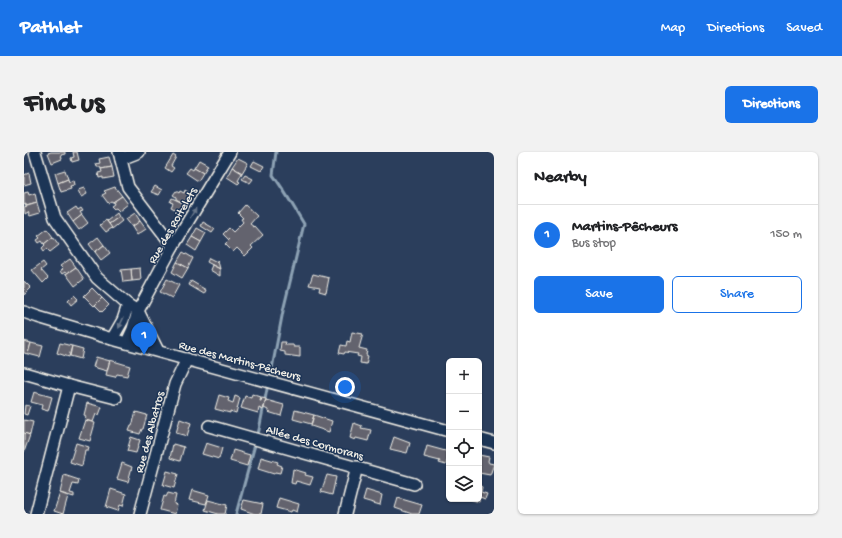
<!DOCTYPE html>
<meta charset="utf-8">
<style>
:root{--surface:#fff;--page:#f2f2f2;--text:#202124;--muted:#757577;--line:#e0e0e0;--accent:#1a73e8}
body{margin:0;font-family:"Gochi Hand",sans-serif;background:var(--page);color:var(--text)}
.controls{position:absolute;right:12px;bottom:12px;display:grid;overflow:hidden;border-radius:6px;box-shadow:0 1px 3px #0004}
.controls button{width:36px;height:36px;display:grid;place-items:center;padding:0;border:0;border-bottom:1px solid var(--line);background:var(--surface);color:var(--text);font:20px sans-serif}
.you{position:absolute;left:321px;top:235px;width:14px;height:14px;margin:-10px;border:3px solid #fff;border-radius:50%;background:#1a73e8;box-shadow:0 0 0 6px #1a73e833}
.badge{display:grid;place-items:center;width:26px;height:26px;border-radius:50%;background:var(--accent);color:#fff;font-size:13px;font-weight:700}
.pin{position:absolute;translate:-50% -33px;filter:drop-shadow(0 1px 2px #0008)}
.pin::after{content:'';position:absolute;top:21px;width:14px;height:12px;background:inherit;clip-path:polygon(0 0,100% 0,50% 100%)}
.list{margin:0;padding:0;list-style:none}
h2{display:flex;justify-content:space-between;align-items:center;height:52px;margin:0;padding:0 16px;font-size:17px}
h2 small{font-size:13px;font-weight:400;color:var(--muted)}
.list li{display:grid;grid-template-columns:26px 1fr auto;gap:12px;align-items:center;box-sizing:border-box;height:60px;padding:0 16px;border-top:1px solid var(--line)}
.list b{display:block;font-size:15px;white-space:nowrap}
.list p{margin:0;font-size:13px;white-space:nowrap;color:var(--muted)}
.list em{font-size:13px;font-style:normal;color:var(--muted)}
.actions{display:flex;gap:8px;padding:12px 16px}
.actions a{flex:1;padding:9px 0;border:1px solid var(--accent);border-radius:6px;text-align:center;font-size:14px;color:var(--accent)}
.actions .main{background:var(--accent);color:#fff}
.icon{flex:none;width:22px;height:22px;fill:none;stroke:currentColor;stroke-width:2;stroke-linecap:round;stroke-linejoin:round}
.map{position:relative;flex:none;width:470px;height:362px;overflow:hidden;border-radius:6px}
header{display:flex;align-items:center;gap:24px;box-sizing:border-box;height:56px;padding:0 20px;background:var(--accent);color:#fff}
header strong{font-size:19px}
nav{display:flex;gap:22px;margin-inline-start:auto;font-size:14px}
.intro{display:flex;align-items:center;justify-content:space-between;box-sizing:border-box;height:96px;padding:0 24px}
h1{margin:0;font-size:28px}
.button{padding:10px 18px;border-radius:6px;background:var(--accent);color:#fff;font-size:14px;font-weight:700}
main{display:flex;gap:24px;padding:0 24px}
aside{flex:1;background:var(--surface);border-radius:6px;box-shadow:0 1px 3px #0004}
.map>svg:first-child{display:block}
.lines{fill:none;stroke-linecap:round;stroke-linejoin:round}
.stream{stroke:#8da2b4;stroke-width:3}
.building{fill:#64636e;stroke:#f4f1e8}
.minor-casing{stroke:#f4f1e8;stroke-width:14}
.minor{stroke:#1d3557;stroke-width:11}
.oneway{fill:#68778a}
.labels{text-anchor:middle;stroke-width:3;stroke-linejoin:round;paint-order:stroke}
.street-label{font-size:12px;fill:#f4f1e8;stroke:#1d3557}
</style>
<header>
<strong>Pathlet</strong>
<nav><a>Map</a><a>Directions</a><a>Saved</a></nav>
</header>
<div class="intro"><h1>Find us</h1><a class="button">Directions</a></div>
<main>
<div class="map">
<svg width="470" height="362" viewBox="0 0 470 362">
<rect width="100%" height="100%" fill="#2b3e5c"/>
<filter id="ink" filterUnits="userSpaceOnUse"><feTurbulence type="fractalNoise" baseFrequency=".025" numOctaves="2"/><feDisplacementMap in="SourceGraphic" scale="8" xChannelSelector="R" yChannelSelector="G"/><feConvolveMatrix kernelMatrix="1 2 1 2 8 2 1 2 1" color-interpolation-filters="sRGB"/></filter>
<g filter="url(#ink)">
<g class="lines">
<g class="stream">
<path d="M246,227L259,159L280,72C270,56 261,39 249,23L252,0"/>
<path d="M212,362L235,278L244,232"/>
</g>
</g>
<g class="building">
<path d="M27,0H41V2L37,3L38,7L28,11L24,1Z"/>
<path d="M49,0H53L55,8L48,10L47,6L50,5Z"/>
<path d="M149,3L152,5L147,14L150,16L147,20L141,16Z"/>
<path d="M85,5L88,15L77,17L76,15H73L72,12L76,11L75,7Z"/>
<path d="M214,6L224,11L218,21L208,15Z"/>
<path d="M175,8L184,13L179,21L170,16Z"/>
<path d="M230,9L240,14L237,19L227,14Z"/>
<path d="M88,15L90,25L79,27V25L75,26L74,21L78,20L77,17Z"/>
<path d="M208,15L218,21L214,29L216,30L214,32L203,25Z"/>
<path d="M166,16L169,18L170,16L179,21L174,29L162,21Z"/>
<path d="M41,18L44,27L34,31L31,21Z"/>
<path d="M5,21L7,31L0,33V23Z"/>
<path d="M221,23L229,27L226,31L218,27Z"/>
<path d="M44,27L45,30L49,28L50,33L46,34L47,37L37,40L34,31Z"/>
<path d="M131,34L138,38L135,43L127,40Z"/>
<path d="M91,35L98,44L89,50L87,49L84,51L78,43L82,41L80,39Z"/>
<path d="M60,36L63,42L57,45L54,38Z"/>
<path d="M161,38L165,41L164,43L166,44L161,52L152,47V45L149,43L152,39L155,41L156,39L160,41Z"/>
<path d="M4,40L5,43L11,41L13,51L2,54V52L0,53V41Z"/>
<path d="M98,44L104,52L95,59L92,56L90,57L87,54L90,52L89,50Z"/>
<path d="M148,46L161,52L156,60L147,55L149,51L146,50Z"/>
<path d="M13,51L16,61L6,64L4,60L1,62L0,55Z"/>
<path d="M221,53L233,64L226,72L230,75L231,74L239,83L227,94L229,96L221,104L213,96L209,100L201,92L205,88L199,82L205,76L209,80L219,70L217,67L219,66L214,61Z"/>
<path d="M52,55L54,58L57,56L59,59L56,60L58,63L49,70L43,61Z"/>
<path d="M93,61L95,65L85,72L83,69Z"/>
<path d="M111,61L116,69L108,75L102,67Z"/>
<path d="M58,63L64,71L55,78L49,70Z"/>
<path d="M95,65L98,69L88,77L85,72Z"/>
<path d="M82,68L88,76L82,80L76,73Z"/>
<path d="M116,69L122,77L113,83L108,75Z"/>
<path d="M179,70L191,77L188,81L177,74Z"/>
<path d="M173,76L182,81L177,90L168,85Z"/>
<path d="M23,77L29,85L20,92L18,89L15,91L13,88L16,86L14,84Z"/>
<path d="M29,85L35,93L26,100L23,97L20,99L18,96L21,93L20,92Z"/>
<path d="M74,85L80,93L71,100L65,92Z"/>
<path d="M168,85L177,90L172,99L163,93Z"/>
<path d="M80,93L86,101L77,108L71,100Z"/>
<path d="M159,100L169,106L164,116L153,110Z"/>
<path d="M185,106L193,110V108L194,109L196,117L183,110Z"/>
<path d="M46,107L52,115L42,122L41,120L38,122L36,119L39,117L36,114Z"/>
<path d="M19,110L22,114L17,118L24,126L19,131L8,118Z"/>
<path d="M153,110L164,116L158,126L148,120Z"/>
<path d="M188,113L196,117V124L186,118Z"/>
<path d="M52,115L60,127L51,134L42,122Z"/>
<path d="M116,116L117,128L108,129L107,117Z"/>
<path d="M107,117L108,129L99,130L97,118Z"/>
<path d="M289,122L305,126L302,141L295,139L296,135L285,133Z"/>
<path d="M143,127L155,133L148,146L136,140Z"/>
<path d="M0,129L7,136L0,143Z"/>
<path d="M167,129L182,138L180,142L165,133Z"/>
<path d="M68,136L78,146L70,154L60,144Z"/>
<path d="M50,143L54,147L47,153L44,149Z"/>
<path d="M78,146L85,153L78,160L71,153Z"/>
<path d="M328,180L339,182L335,196L343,198L342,203L344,204L342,212L336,211L337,205L333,204L334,202L321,200L320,202L315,201L317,193L322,194L323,189L326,190Z"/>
<path d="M0,189L7,191L4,202L0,201Z"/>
<path d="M257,190H262L261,193H269L270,195H276V205L261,203V200L256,199Z"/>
<path d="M7,191L19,194L16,205L4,202Z"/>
<path d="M36,191L48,194L45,205L33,201Z"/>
<path d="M48,194L59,197L57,207L46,204Z"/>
<path d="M72,205L86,209L83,219L69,215Z"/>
<path d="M86,208L106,214L103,224L93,222L91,225L82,223Z"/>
<path d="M10,240L28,245L24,259L17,257L18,253L7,250Z"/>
<path d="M228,242L237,245L236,249H237L238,246L242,247L239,258L235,256L234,261L217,256L221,244L227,246Z"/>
<path d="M195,243L205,246L204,249L209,251L211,244L216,246L212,261L206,259V261L191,257Z"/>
<path d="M242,248L260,253L257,264L244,260V258L240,256Z"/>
<path d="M63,251L78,255L75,263L72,262L69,270L61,268L62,264L60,263Z"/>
<path d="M1,253L6,254L3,263L0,262Z"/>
<path d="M271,258L290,263L287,272L269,267Z"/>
<path d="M112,260L123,263L119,277H118L116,282L105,279L107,274H108Z"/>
<path d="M290,263L308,269L305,280L287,274Z"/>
<path d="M156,267L167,271L163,284L152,281Z"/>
<path d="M0,268L9,270L6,283L0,281Z"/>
<path d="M61,268L71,271L66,289L55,286Z"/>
<path d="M330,271L338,274L337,276L347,278L344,289L332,286L331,288L326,286Z"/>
<path d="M0,281L6,283L0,300Z"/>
<path d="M107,285L116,288L112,301L103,299Z"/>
<path d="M370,285L386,291L383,301L366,297Z"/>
<path d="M52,291L65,295L64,298H61L58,314L46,310Z"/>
<path d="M182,291L198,296L195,307L178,302Z"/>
<path d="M149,292L160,295L156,309L146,306Z"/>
<path d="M403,294L425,300V309H423L422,313L415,311L416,309L400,305Z"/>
<path d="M209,298L226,303L223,314L206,309Z"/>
<path d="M455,303L465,305L464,309L465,311L470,312L466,323L455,321Z"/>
<path d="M237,305L254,310L253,312L258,314L256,321L251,320L250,322L234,317Z"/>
<path d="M98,311L108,315L104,330L93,327Z"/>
<path d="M269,317L282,321L281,323L289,325L286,333L272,329L271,332L267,331Z"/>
<path d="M143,319L154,322L150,336L139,333Z"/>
<path d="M40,323L55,328L54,333L49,332L46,341L50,342V345L36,341Z"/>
<path d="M303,323L312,325L308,343L297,340Z"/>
<path d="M455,333L458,335L457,340L463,342L461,347L456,345L455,350L445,347H455Z"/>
<path d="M87,337L102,342L99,354L96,353L94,359L82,355Z"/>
<path d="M168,338L185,343L182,352L165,348Z"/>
<path d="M342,338L358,343L356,353L339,348Z"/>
<path d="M36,341L44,344L39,362L30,359Z"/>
<path d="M144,341L152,343L150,352L153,353L151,362L136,358L140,344L142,345Z"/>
<path d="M255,346L275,352L273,360L268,358L267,360L252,356Z"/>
<path d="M374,346L398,353L395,362H388L371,356Z"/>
<path d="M184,348L203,353L201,362H194L181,358Z"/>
<path d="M220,348L239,352L237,362H231L217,357Z"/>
</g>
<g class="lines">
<defs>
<g id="minor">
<path d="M11,0L31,66L73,126L104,153L114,159L134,199"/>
<path d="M95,0L104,35L149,94"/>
<path d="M97,7L115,0"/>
<path d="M0,160L14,165L88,187L425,279"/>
<path d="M88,187L99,168L104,153"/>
<path d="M103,190L109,177L114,159L149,94L206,0"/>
<path d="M0,221L45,234L92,246"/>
<path d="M185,274L390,332"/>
<path d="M455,287L470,291"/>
<path d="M12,362L45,234"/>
<path d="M116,362L151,232L163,207"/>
<path d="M321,362L333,315"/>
</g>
</defs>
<use href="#minor" class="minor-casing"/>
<use href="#minor" class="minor"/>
</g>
<defs><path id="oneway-solid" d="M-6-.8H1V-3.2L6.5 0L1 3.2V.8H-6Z"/></defs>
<g class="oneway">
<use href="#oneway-solid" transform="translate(169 61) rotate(-59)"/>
<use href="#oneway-solid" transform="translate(97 171) rotate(115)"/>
</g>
</g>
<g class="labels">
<g class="street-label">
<text transform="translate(148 73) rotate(-60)" y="4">Rue des Roitelets</text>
<text transform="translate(216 208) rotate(15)" y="4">Rue des Martins-Pêcheurs</text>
<text transform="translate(125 280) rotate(-75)" y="4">Rue des Albatros</text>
<text transform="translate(291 290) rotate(16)" y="4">Allée des Cormorans</text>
</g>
</g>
</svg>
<div class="controls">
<button>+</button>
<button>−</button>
<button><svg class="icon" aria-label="locate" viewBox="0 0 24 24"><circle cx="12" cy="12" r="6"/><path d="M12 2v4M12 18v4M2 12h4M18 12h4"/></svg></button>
<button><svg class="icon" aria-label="layers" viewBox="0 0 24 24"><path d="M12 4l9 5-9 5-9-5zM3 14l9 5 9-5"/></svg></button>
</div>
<div class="you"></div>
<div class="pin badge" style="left:120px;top:203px">1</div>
</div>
<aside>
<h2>Nearby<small></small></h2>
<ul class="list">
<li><span class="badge">1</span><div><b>Martins-Pêcheurs</b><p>Bus stop</p></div><em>150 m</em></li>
</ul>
<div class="actions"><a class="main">Save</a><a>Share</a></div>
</aside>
</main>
